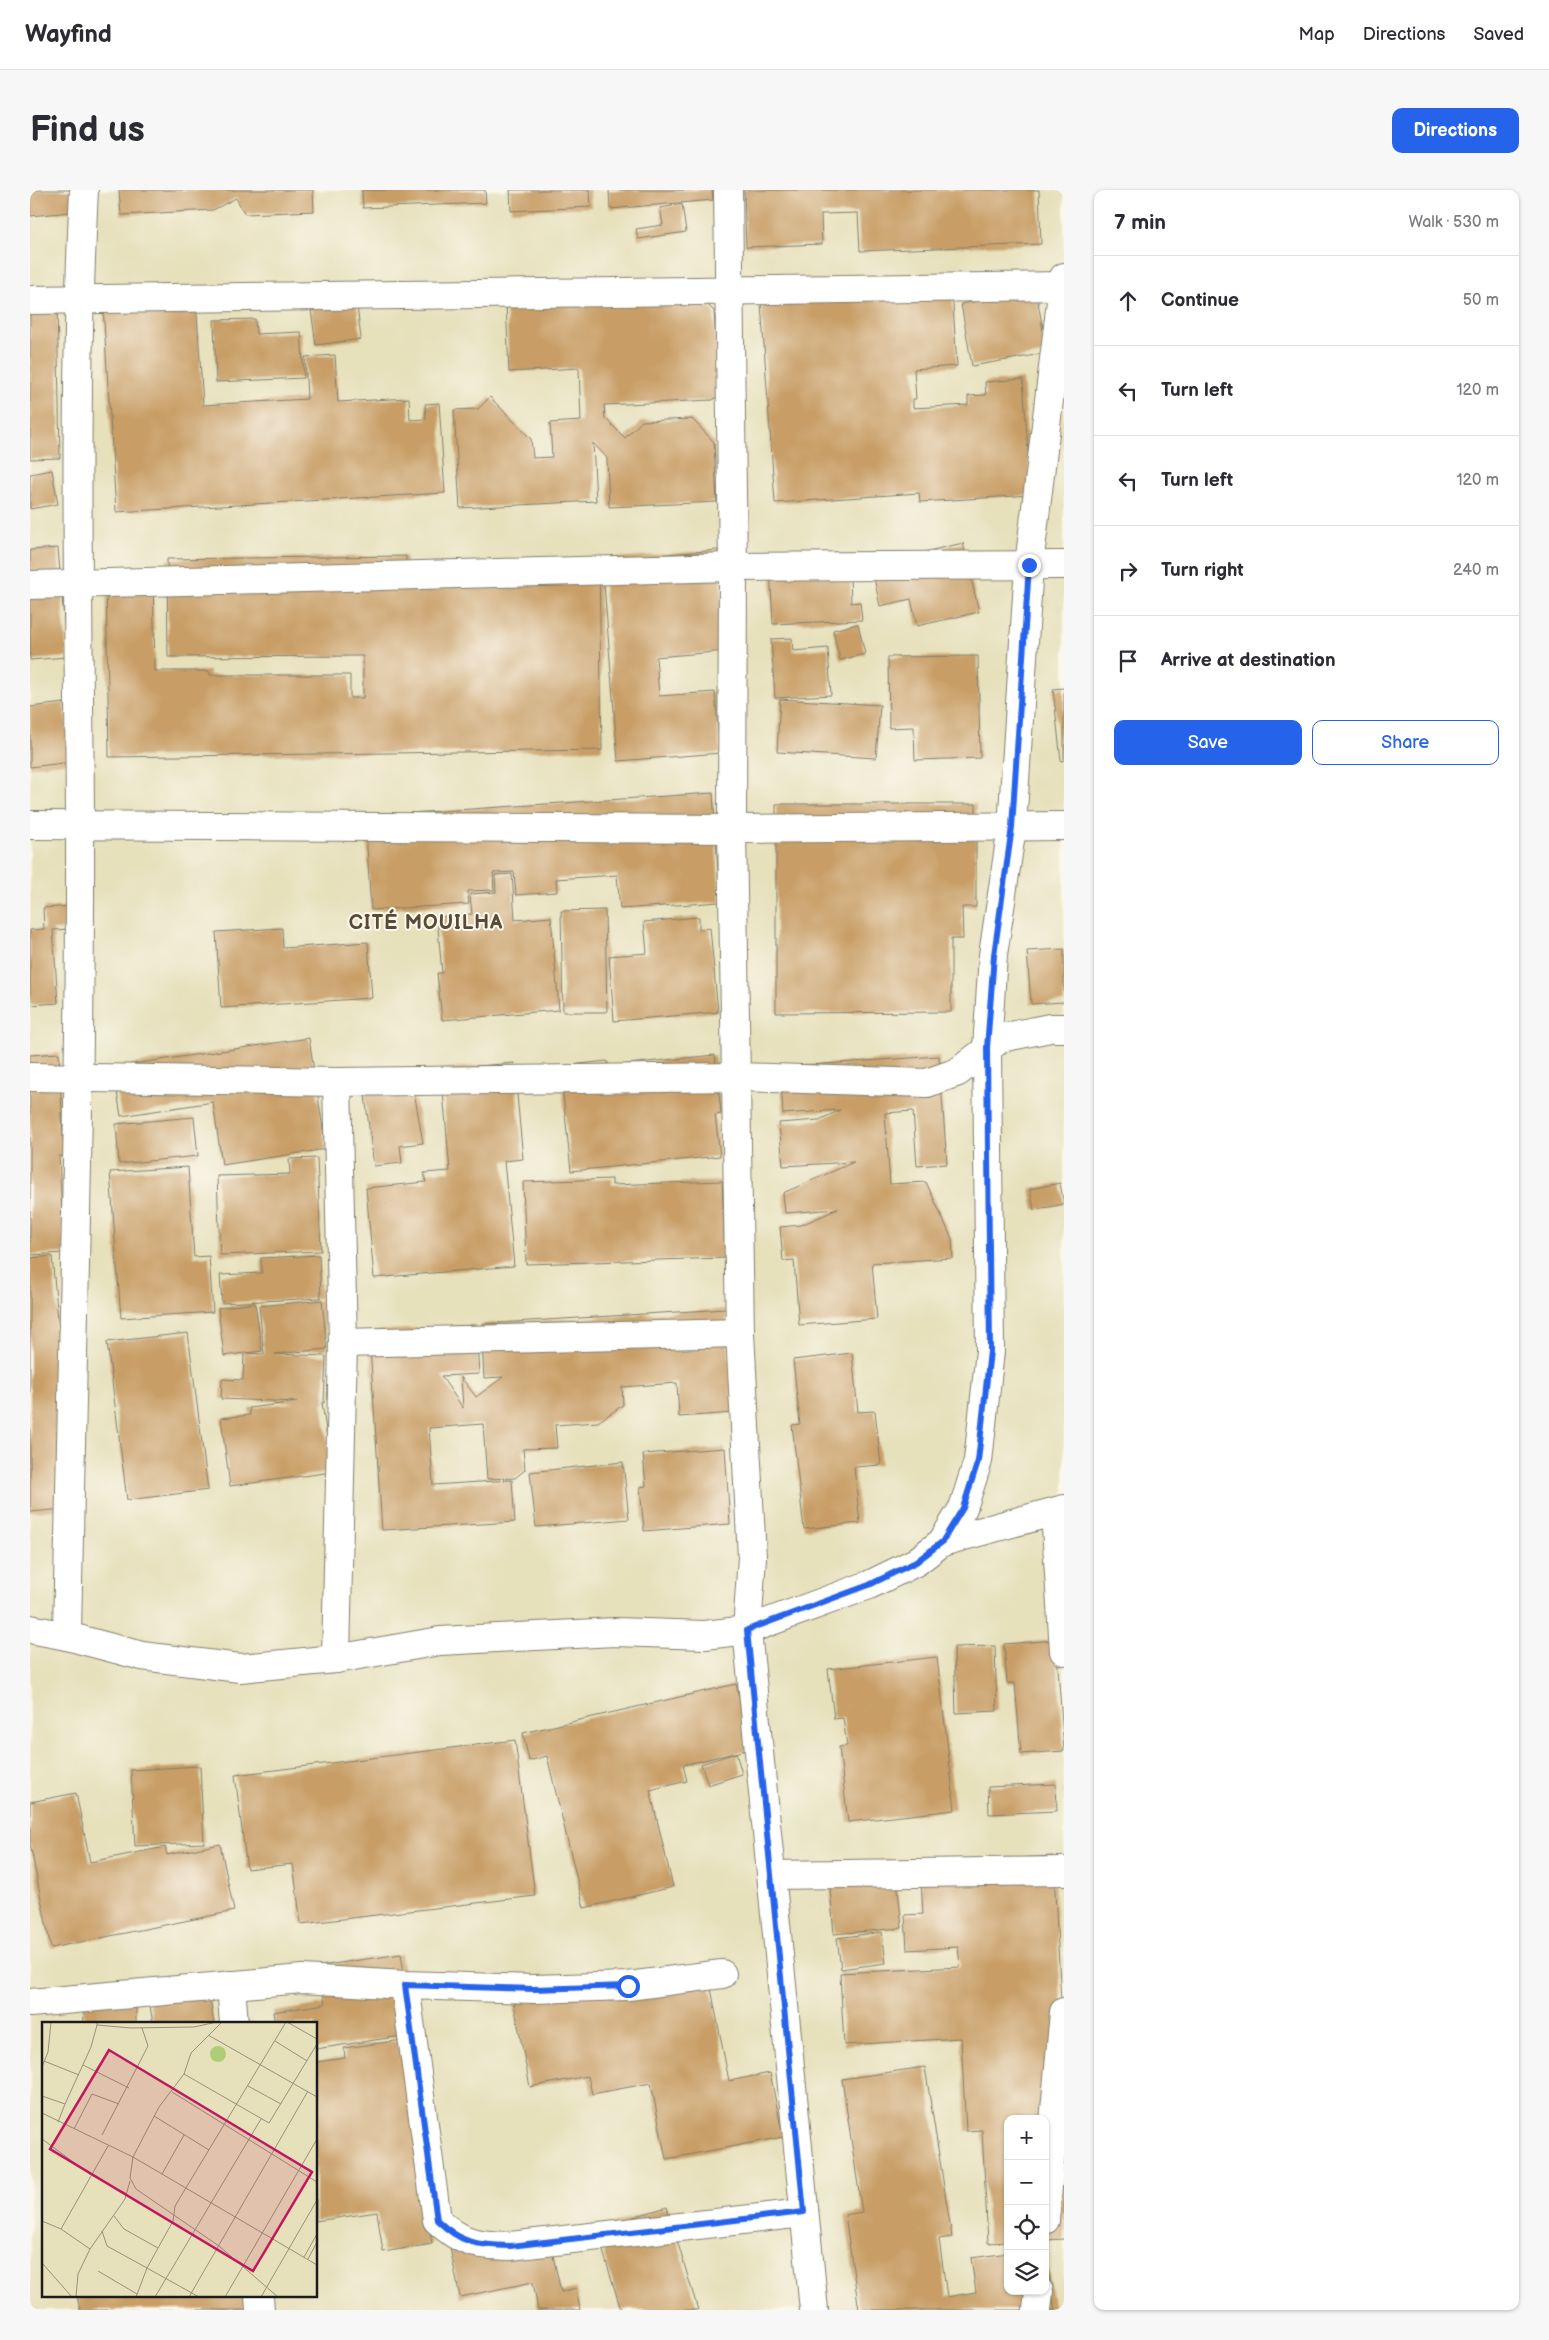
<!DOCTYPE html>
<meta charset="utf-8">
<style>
:root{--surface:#fff;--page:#f7f7f7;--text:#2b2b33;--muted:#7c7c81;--line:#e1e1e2;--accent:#2563eb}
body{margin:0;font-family:"Balsamiq Sans",sans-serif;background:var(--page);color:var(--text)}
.controls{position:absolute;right:15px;bottom:15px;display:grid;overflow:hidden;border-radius:10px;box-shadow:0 1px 4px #0004}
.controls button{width:45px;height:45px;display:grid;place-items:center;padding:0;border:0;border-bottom:1px solid var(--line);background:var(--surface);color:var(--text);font:25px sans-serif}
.stop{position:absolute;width:15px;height:15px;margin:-11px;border:4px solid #2563eb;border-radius:50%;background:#fff}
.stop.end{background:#2563eb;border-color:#fff;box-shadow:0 1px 5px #0008}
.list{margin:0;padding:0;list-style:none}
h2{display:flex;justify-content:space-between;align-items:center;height:65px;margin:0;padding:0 20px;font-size:21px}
h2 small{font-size:16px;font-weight:400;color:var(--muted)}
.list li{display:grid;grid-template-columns:32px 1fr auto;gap:15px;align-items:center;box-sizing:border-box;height:90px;padding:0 20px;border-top:1px solid var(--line)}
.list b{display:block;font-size:19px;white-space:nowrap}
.list em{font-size:16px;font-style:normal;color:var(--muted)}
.actions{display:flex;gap:10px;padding:15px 20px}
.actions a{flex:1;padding:11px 0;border:1px solid var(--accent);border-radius:10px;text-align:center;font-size:18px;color:var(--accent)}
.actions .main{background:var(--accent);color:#fff}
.icon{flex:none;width:28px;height:28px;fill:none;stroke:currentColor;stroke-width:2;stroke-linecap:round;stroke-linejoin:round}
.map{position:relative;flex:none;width:1034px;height:2120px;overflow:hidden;border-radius:10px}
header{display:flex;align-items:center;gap:30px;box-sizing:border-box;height:70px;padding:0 25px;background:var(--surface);border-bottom:1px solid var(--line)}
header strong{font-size:24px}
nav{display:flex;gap:28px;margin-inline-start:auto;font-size:18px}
.intro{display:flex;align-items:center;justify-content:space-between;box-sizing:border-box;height:120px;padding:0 30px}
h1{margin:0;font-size:35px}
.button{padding:12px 22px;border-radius:10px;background:var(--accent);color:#fff;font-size:18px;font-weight:700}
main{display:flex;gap:30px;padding:0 30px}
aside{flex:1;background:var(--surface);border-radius:10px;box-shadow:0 1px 4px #0004}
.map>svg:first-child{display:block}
.building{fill:#c89e66}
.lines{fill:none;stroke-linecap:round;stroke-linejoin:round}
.minor-casing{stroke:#817e6c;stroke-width:30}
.minor{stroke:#fff;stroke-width:28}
.route{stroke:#2563eb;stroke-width:6}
.labels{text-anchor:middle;stroke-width:4;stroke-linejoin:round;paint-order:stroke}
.district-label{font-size:20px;font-weight:bold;letter-spacing:1px;fill:#584a36;stroke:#fbf7ec}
.inset-road{fill:none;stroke:#95927b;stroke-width:1}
.view{fill:#c2185b;fill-opacity:0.15;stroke:#c2185b;stroke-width:2.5}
.inset-edge{fill:none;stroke:#1c1c1c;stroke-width:2.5}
</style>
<header>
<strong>Wayfind</strong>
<nav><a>Map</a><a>Directions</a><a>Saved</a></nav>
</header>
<div class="intro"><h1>Find us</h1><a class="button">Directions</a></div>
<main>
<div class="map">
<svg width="1034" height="2120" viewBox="0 0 1034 2120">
<rect width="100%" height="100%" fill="#fbf7ec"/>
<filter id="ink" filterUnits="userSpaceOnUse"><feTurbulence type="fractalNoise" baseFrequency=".02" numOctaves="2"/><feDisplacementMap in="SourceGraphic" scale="10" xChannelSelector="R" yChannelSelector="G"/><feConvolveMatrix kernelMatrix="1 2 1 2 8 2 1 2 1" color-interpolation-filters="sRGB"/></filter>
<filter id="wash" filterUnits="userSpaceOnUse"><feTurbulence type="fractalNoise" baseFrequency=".0096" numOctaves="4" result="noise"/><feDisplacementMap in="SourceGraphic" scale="20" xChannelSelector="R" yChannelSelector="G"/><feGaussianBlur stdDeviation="1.12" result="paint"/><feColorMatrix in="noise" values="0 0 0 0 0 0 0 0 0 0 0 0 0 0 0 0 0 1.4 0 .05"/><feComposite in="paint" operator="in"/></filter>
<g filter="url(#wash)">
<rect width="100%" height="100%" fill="#e6e0bb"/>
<g id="blocks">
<g class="building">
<path d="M0,0H49L51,21L0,26Z"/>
<path d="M89,0H283L284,21L215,24L206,8L183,20L91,25Z"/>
<path d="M332,0H455L456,13L333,18Z"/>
<path d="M480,0H560L561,17L481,21Z"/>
<path d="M579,0H682L683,10L580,19Z"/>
<path d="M714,0H1009L1011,54L830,61L828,23L791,24L792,54L716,57Z"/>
<path d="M652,14L656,42L608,49L606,39L633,35L630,18Z"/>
<path d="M922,100L927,176L884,179L886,209H883V218L938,215V206L956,205L955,192L993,189L1001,305L890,312L889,303L745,313L731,113Z"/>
<path d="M1006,101L1017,163L942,176L931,114Z"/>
<path d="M666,103L684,121L689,204L683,210L574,215L575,228L595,248L612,231L662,229L684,252L687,312L579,317L577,268L563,253L566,311L430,318L424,220L448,219L460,207L501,249L503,268L522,267L520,233L551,231L549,178L479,182L476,112Z"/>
<path d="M326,107L331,149L286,155L280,113Z"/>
<path d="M0,110H27L30,268L0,269Z"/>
<path d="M166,110L173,215L277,209L275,167L305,165L308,212L379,208L380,230L396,229L395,214L409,213L415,303L86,322L73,116Z"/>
<path d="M225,129L226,144L271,142L274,188L186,192L184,130Z"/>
<path d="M22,280L28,314L0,319V284Z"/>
<path d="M933,353L949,422L887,436L881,409L850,416L841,374Z"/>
<path d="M28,358L37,467L0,470V360Z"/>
<path d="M688,360L697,461L626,467L629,506L685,502L690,563L588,571L572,369Z"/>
<path d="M376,366V374L569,372L572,560L79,567L76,387H123L125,481H179L180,485H320V508H333V466L138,467L137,369Z"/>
<path d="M740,377L820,385L821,413L830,412L832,430L743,434Z"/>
<path d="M828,434L835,464L810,470L803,440Z"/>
<path d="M762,448L763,461L798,458L801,505L745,508L741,449Z"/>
<path d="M948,466L950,568L885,570L884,537L859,538L858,467Z"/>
<path d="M1034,498V570L1031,571L1023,499Z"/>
<path d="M750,509L850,515L846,568L747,562Z"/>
<path d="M34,513L42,572L0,577V517Z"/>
<path d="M683,603L690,712L590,719L587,685L526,689L527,702L486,705L484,682L463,683L464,700L438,701L439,714L341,720L335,626Z"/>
<path d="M746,614H946V717H932L933,749H921V822L746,823Z"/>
<path d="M482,684L485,730L521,727L529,820L412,830L407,783H412L407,727L442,724L440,704L466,702L465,685Z"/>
<path d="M42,716L43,739L23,740L28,813L0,815V740L14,739L13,718Z"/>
<path d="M575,720L577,822H533L531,721Z"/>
<path d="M669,727V739L680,738L688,822L584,831L579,766L617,763L614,732Z"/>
<path d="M252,738L253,758L338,752L342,808L191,818L186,742Z"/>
<path d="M1034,759V812L1001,814L997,761Z"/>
<path d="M279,848L296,959L192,975L183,912L91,926L83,877Z"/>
<path d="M29,863L34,966H29L34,1063L0,1065V865Z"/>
<path d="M685,865L691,924L685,925L690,966L541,981L530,876L577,871L578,876Z"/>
<path d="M909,866L917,974L887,976L883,921L855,923L860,994L896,992L922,1049L923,1068L842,1073L847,1129L769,1135L764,1070L753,1071L750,1037L771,1035L808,1019L755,1023L753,1003L824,972L753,976L749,933L789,930L810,920L753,924L750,877Z"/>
<path d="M484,873L493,969L474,971L484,1076L344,1088L336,998L396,992L394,983L420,981L411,879Z"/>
<path d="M381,884L393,953L370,956L372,973L344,976L333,890Z"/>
<path d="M164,927L168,966L89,974L86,934Z"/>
<path d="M287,968L291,1061L190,1065L187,986L260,984L259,969Z"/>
<path d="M158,977L164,1067L179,1066L183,1122L91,1128L80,982Z"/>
<path d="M582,989V995L692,991L695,1068L496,1074L493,992Z"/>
<path d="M1030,993L1034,1014L1004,1020L1000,999Z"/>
<path d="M289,1065L291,1108L192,1113L190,1085L232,1083L231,1068Z"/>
<path d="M22,1066L46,1318L0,1322V1068Z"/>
<path d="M292,1110L297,1159L245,1164L296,1166L294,1213H292L302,1282L200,1296L191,1228L220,1225L219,1218L267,1212L191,1209L192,1189L213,1190L214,1163L194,1166L188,1118L225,1113L232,1161L216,1163L234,1164L229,1116Z"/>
<path d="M696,1119L703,1223L649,1227L647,1193L592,1197L593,1215L568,1232L525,1235L527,1258L493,1259L495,1280L485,1288L457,1289L453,1234L399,1238L403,1295L482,1290L485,1332L352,1340L339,1141L446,1135L449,1184L411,1186L433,1218L431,1187L446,1207L473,1187L454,1188L451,1134Z"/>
<path d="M158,1143L178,1300L97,1310L77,1152Z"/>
<path d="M822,1163L828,1222L845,1221L851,1275L824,1277L830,1333L774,1339L762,1235L770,1234L763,1170Z"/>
<path d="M695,1258L700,1334L614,1341L610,1297L616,1296L613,1264Z"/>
<path d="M593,1272L599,1329L506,1337L500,1282Z"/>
<path d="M1026,1450L1034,1561L991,1564L985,1493H977L974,1454Z"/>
<path d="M965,1456L967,1521L926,1523L924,1457Z"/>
<path d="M907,1467L925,1620L818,1632L809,1557L817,1556L813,1528L804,1529L798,1479Z"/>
<path d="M706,1494L721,1559L653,1575L657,1591L620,1600L643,1697L554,1718L517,1566L499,1571L493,1543Z"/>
<path d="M485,1550L505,1706L271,1734L263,1674L217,1679L205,1585Z"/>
<path d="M706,1563L712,1584L678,1595L671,1574Z"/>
<path d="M170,1576L174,1653L105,1656L101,1580Z"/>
<path d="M1026,1594L1027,1621L959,1624L958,1597Z"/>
<path d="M46,1603L60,1672L135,1657L137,1665L190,1654L204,1721L21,1758L0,1654V1612Z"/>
<path d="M1023,1666L1034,1865V2049L1015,2050V1929H978V2052L958,2053L952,1940L936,1941L931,1848L814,1855L810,1783L930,1777L928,1757L877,1760L875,1725L893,1724L890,1673Z"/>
<path d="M865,1670L872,1738L804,1744L798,1676Z"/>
<path d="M852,1742L856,1773L811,1779L807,1748Z"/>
<path d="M371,1764L384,1844L286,1859V1834H245L243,1822L295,1814L289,1776Z"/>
<path d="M677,1778L699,1891L740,1883L753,1947L636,1969L621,1893L562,1904L558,1886L500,1897L484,1814Z"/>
<path d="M176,1784L184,1834H123L116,1793Z"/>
<path d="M106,1811V1834H54L53,1812Z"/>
<path d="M380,1849L388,1958L402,2054L353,2062L347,2022L286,2031V1872L315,1868L314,1858Z"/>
<path d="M895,1877L922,2047L909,2049L917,2107L946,2102L941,2068L978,2063V2101H1015L1016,2066L1025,2120H829L815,2025L832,2022L812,1889Z"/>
<path d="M637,2017L668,2120H591L566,2038Z"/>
<path d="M517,2038L531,2102L546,2098L550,2120H508L503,2092L430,2107L420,2058Z"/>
<path d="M47,2106H219L223,2120H50Z"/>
</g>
</g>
</g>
<g filter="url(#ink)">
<use href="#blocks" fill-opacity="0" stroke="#817e6c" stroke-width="1"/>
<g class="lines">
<defs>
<g id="minor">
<path d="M0,110L1034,96"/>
<path d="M0,395L703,377L1034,375"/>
<path d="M0,635L702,639L1034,636"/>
<path d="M0,887L307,892L707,887L897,893L928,882L971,848L1020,838H1034"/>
<path d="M313,1153L710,1143"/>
<path d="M1025,1322L1034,1461"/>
<path d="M912,1352L1034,1319"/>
<path d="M0,1439L37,1446L112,1466L210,1478L306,1469L410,1451L585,1442L675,1445L717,1440L722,1367L710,1143L702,639L703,377L698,0"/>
<path d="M37,1446C42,1175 51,903 50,632C49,421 43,211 54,0"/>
<path d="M306,1469L313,1153L307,892"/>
<path d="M742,1685L1034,1681"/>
<path d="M201,1795L204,1834"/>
<path d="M375,1795L407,2030C432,2054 446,2055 480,2056L774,2023"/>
<path d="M0,1813L272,1789L375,1795L504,1799L598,1796L692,1784"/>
<path d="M1015,2030L1034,1822"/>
<path d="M229,2106L230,2120"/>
<path d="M784,2120L717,1440L839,1395L886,1372L912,1352L933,1318L948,1271L960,1161L957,858L963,765L982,637L999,375L1034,87"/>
<path d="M1007,2120L1009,2101"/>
</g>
</defs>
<use href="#minor" class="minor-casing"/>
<use href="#minor" class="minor"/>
</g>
</g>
<g class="lines" filter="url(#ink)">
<path class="route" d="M598,1796L504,1799L375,1795L407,2030C432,2054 446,2055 480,2056L774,2022L717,1440L839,1395L886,1372L912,1352L933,1318L948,1271L960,1161L957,858L964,765L982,637L999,375"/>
</g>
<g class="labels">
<g class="district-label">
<text x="396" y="739">CITÉ MOUILHA</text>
</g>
</g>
<g transform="translate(12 1832)">
<rect width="275" height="275" fill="#e6e0bb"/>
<path d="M168 32a8 8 0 1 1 16 0a8 8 0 1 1-16 0Z" fill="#afcd74"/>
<path class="inset-road" d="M55,0V3L89,6L152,5L175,0M180,0L149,31L142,52L227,101L275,22M245,0L275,17M166,13L275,75M233,19L265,39M2,39L37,53M41,43L87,66M0,45L6,30L9,0M142,52L117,85L91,135L275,243M206,64L239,82M130,70L275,160M0,74L23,82L49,25L55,3M0,91L91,135L88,156L94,167L177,224L236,275M112,94L167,128M16,100L23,82M32,107L50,72L77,82M60,113L106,24L100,6M0,117L49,153L85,172M120,152L142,113M72,194L82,207L116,226M0,199L19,207L48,227M19,207L66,124M60,209L65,224L105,246L94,275M262,235L275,212M266,237L275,220M0,241L30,275M56,249L95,272M34,275L36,252L48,227L83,177L88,159M113,275L219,97M147,275L266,69M157,275L105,246L131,199L133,184L244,0M183,275L275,117M219,275L275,178"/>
<path class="view" d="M67,28L270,150L211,249L8,127Z"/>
<rect width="275" height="275" class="inset-edge"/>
</g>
</svg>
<div class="controls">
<button>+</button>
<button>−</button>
<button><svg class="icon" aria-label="locate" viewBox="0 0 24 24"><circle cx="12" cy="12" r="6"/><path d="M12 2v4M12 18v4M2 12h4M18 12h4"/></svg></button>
<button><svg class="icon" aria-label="layers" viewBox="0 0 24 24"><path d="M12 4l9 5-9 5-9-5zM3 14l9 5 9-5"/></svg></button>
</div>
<div class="stop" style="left:598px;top:1796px"></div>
<div class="stop end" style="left:999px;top:375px"></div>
</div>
<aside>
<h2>7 min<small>Walk · 530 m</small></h2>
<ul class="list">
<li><svg class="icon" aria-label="ahead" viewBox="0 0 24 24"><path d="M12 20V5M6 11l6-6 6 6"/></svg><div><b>Continue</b></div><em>50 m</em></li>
<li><svg class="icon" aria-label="left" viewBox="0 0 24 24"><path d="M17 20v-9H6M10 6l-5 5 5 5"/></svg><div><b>Turn left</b></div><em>120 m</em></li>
<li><svg class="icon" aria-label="left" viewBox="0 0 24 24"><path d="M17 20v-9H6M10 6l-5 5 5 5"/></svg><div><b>Turn left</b></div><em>120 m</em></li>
<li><svg class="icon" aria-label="right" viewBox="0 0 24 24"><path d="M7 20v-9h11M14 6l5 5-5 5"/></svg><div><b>Turn right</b></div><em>240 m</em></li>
<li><svg class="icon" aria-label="arrive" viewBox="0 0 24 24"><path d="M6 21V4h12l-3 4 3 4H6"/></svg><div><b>Arrive at destination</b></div></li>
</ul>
<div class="actions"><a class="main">Save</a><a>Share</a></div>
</aside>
</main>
